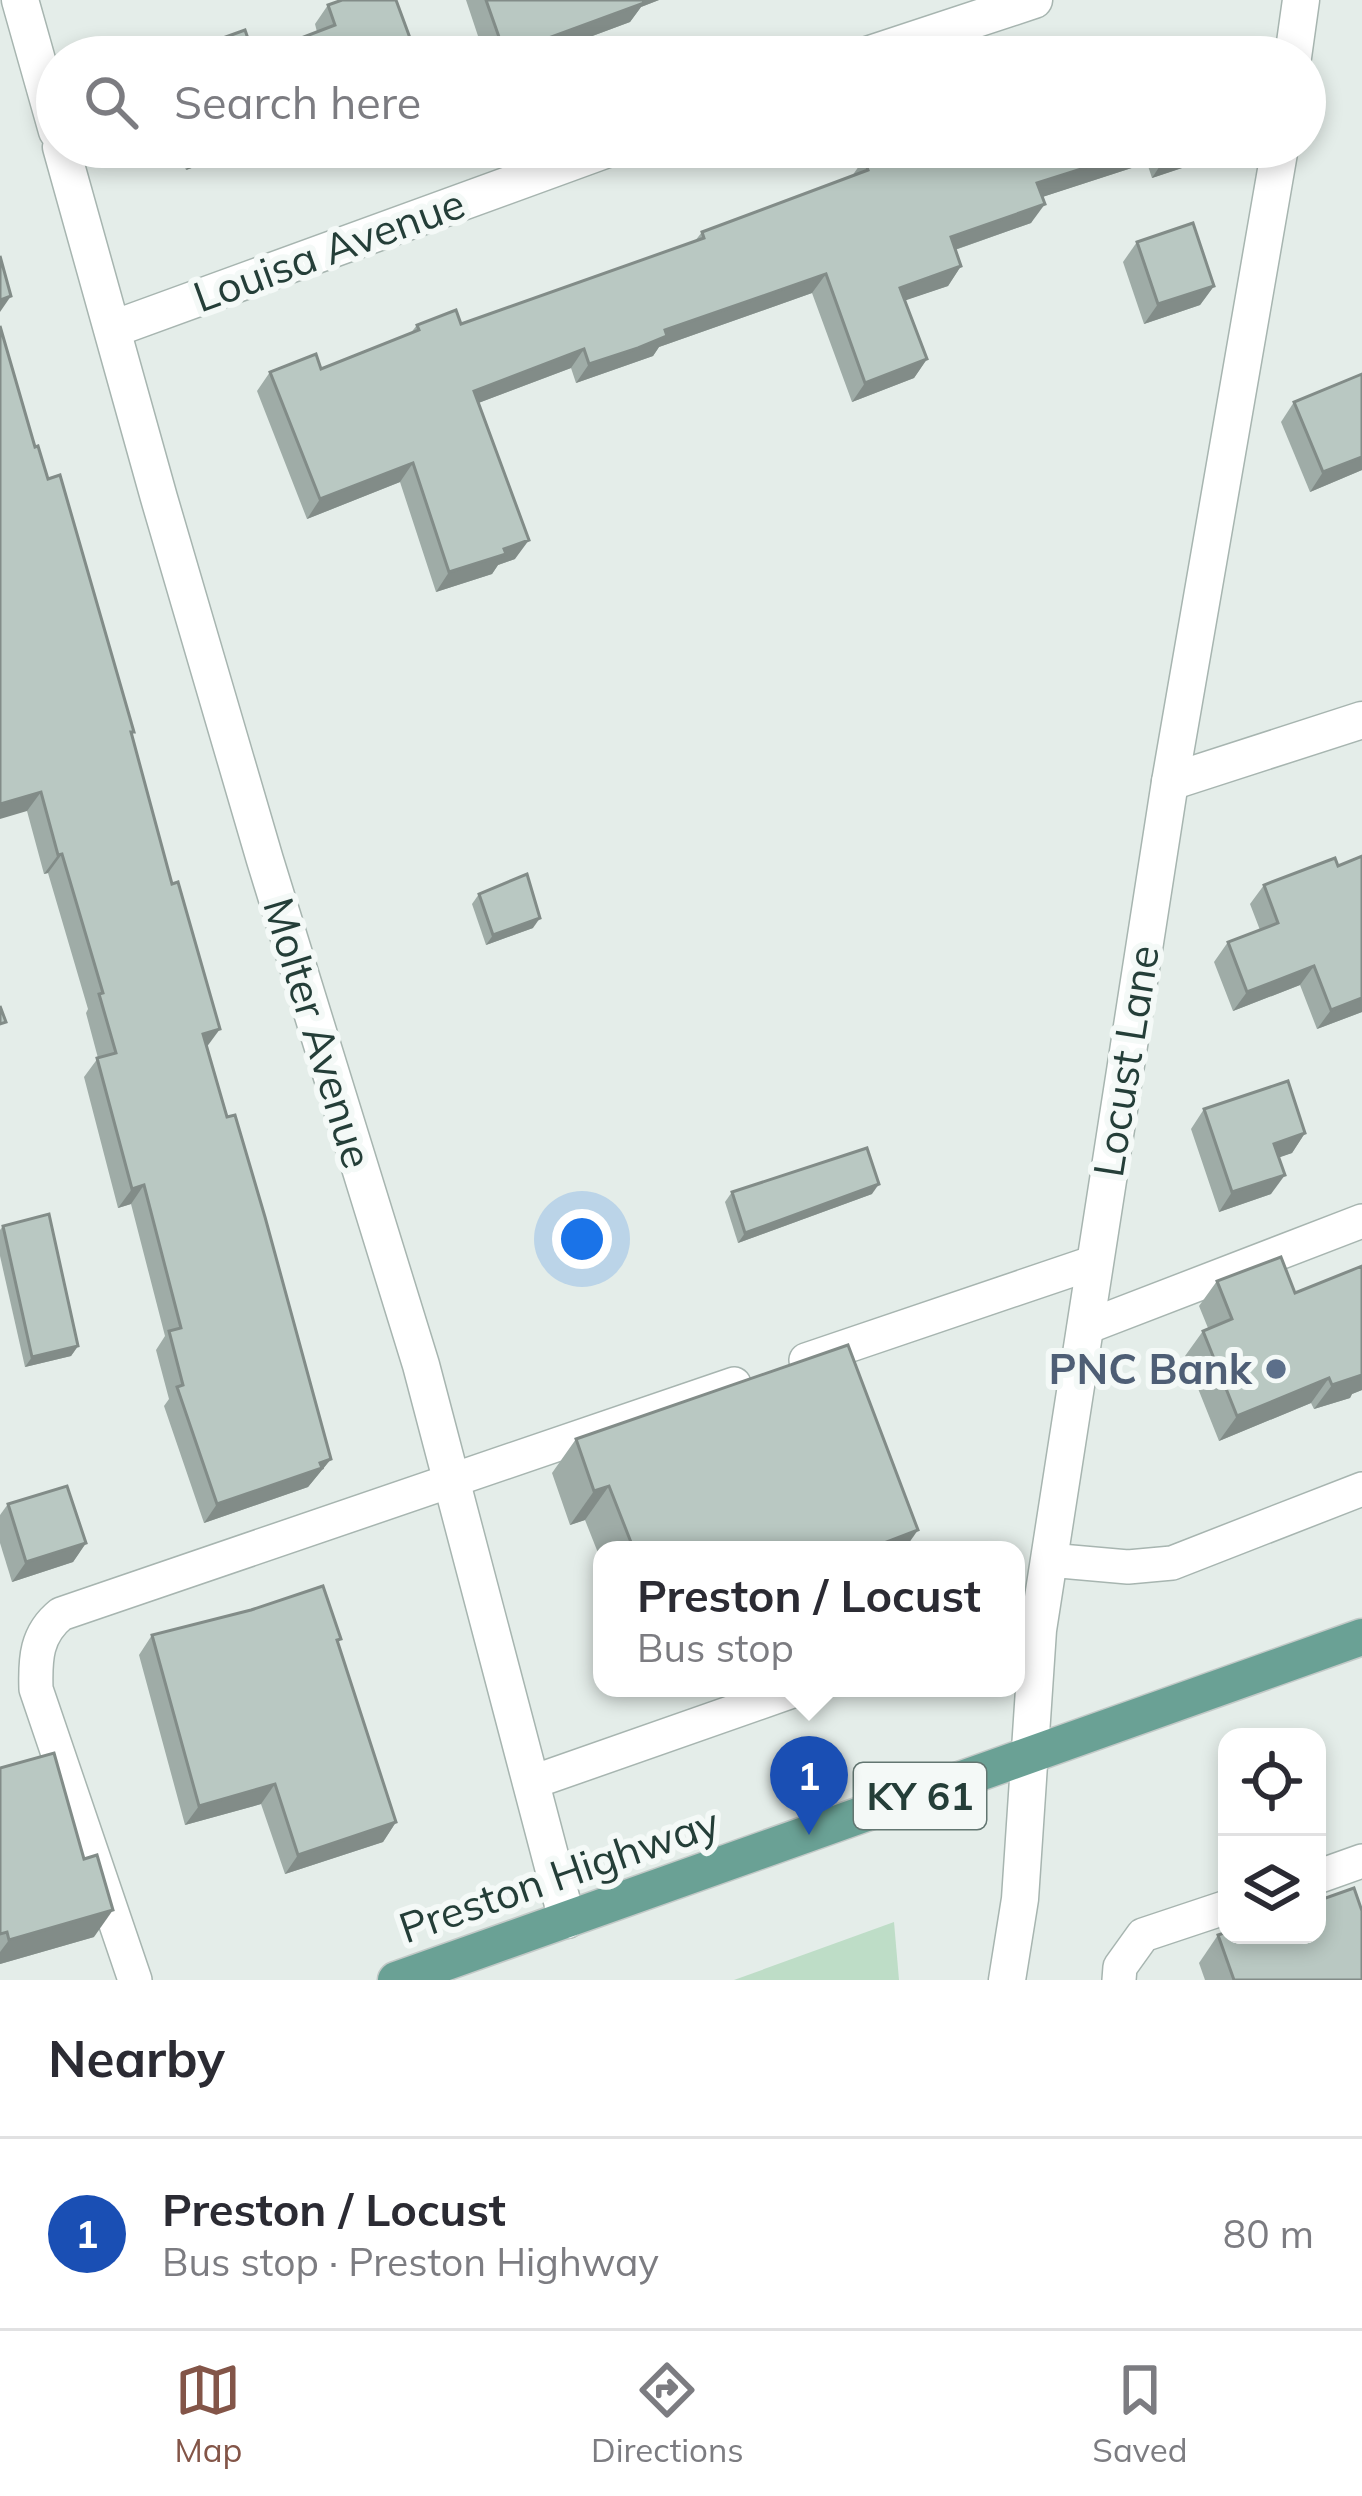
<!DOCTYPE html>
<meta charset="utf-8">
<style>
:root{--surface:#fff;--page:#f2f2f3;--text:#2b2b33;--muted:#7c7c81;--line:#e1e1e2;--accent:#835548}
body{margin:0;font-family:Mulish,sans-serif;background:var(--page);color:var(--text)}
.controls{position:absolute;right:36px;bottom:36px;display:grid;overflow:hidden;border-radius:24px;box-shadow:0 6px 18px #0003}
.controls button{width:108px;height:108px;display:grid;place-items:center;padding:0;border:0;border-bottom:3px solid var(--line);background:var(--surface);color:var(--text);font:60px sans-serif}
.you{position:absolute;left:582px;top:1239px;width:42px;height:42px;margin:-30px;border:9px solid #fff;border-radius:50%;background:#1a73e8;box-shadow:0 0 0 18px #1a73e833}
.badge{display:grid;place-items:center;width:78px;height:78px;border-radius:50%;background:var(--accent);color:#fff;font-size:39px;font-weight:700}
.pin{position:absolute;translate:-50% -99px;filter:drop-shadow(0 3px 6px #0008)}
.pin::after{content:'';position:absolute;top:63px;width:42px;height:36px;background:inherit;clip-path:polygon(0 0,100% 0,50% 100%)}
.popup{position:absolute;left:593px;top:1541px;width:432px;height:156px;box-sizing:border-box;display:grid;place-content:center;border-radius:24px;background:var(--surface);filter:drop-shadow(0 3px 9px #0005);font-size:39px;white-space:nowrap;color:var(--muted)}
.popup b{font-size:45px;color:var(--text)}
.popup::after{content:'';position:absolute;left:50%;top:100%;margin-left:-24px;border:24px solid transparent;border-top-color:var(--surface)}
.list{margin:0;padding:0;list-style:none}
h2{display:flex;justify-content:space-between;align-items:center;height:156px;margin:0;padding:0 48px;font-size:51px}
h2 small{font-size:39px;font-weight:400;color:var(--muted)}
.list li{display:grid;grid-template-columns:78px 1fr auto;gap:36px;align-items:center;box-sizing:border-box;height:192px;padding:0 48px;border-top:3px solid var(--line)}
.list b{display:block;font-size:45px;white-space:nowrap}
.list p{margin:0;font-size:39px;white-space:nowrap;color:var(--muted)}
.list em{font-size:39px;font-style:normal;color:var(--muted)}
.icon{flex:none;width:66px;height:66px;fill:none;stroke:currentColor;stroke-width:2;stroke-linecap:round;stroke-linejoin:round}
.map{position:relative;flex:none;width:1362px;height:1980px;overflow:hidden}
.search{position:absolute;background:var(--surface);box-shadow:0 6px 18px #0003;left:36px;right:36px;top:36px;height:132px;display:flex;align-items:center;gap:30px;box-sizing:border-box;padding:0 42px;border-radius:66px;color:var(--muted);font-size:45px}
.sheet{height:348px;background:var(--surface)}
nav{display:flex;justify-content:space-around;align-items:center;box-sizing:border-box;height:168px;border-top:3px solid var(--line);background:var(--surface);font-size:33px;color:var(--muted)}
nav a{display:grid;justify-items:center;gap:6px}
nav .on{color:var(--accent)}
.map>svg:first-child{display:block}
.green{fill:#beddc7}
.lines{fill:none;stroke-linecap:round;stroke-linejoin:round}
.lane-casing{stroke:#a7b5b0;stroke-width:36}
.street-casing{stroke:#a7b5b0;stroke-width:39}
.primary-casing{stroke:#c2c9c7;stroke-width:39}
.lane{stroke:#fff;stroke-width:33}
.street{stroke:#fff;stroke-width:36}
.primary{stroke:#6aa195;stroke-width:36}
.wall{fill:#9faca7}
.shaded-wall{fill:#828c88}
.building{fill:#b9c8c2;stroke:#828c88;stroke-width:3}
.service-dot{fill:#5c6f8a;stroke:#f4f9f7;stroke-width:4.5}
.labels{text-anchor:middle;stroke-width:12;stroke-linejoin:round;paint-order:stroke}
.shield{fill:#f4f9f7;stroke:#627671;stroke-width:3}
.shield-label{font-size:39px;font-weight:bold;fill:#243e38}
.street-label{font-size:42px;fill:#243e38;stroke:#f4f9f7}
.service-label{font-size:42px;font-weight:bold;fill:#4e5e75;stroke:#f4f9f7;text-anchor:end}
</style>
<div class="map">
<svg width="1362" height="1980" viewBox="0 0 1362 1980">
<rect width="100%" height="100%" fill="#e4ede9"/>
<path class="green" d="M894,1922L899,1980H734Z"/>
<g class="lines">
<defs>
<g id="lane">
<path d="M1084,1328L1362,1221"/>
<path d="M806,1360L1095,1262"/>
<path d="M1049,1560L1128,1567L1172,1563L1362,1489"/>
<path d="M530,1783L801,1688"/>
<path d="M1317,1877L1362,1861"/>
<path d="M135,1980L36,1689C35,1659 36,1634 61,1614L734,1384"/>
<path d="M1119,1980L1120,1967L1143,1935L1227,1907"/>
</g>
<g id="street">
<path d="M20,0L57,131"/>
<path d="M861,57L1034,0"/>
<path d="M1293,57L1301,0"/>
<path d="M61,147L159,498L265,860L421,1365L567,1920"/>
<path d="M113,329L613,147"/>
<path d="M1170,782L1362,720"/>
<path d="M1007,1980L1020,1899L1038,1630L1170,782L1280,147"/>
</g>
<path id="primary" d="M396,1980L1362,1637"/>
</defs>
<use href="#lane" class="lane-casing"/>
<use href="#street" class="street-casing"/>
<use href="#primary" class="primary-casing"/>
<use href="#lane" class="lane"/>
<use href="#street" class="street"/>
<use href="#primary" class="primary"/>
</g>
<g class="wall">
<path d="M466,0H659L641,7L630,22L536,57H485Z"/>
<path d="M328,5L417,57H183L187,51L254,56L317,32L315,24Z"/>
<path d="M178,147H250L186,170Z"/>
<path d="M897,147H1227L1221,155L1152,178L1147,163L1042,197L1031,223L955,250L961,266L948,286L905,300L927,359L914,378L852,402L812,293L659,347L653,356L576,383L571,368L478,403L515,559L498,565L492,574L436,592L400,482L307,519L257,391L270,372L321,369L410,334L417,325L461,324L695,241L702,232L852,176L864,159Z"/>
<path d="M1137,242L1214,286L1200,305L1144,324L1123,262Z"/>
<path d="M1362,374V470L1310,492L1281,422L1294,402Z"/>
<path d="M35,447L132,735L207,1047L331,1459L308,1487L204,1523L164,1406L169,1399L156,1350L165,1336L131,1204L118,1208L84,1077L98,1058L86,1013L88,1009L48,873L44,874L27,811Z"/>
<path d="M1264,885L1362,1012L1317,1029L1300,985L1233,1011L1214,962L1228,942L1260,930L1250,904Z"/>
<path d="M479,894L533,928L486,945L472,904Z"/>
<path d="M1204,1109L1305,1133L1292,1153L1279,1157L1271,1194L1219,1212L1191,1129Z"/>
<path d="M732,1192L872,1194L738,1243L725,1202Z"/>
<path d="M3,1226L78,1346L71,1356L25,1367L0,1256V1230Z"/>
<path d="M1362,1266V1390L1352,1394L1350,1398L1314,1409L1311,1403L1219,1441L1185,1356L1203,1331L1208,1328L1199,1306L1217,1281L1295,1293Z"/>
<path d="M576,1439L904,1550H602V1563L585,1520L570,1525L552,1473Z"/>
<path d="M8,1504L86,1543L73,1562L12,1582L0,1543V1515Z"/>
<path d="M251,1610L341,1639L338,1643L396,1822L383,1842L285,1874L261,1804L185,1825L139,1655L152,1635Z"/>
<path d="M0,1768L94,1937L0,1964Z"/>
<path d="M1218,1935L1362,1980H1205L1199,1963Z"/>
</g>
<g class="shaded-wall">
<path d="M635,0H659L641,7L630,22L536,57H503L505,54Z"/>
<path d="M210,147H250L186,170L200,151Z"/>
<path d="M1151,147H1158L1147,163L1024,203L1037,183Z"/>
<path d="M1201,147H1227L1221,155L1152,178L1165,158Z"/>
<path d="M1045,204L1031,223L937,256L951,237Z"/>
<path d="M961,266L948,286L886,307L900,288Z"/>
<path d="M826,274L812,293L659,347L653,356L576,383L589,364L665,330Z"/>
<path d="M1214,286L1200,305L1144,324L1158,304Z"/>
<path d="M11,296L0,312V300Z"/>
<path d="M584,349L571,368L460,410L474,391Z"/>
<path d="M927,359L914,378L852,402L865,383Z"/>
<path d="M1362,457V470L1310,492L1323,472Z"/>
<path d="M413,463L400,482L307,519L320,499Z"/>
<path d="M529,540L515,559L498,565L492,574L436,592L449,572Z"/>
<path d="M41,792L27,811L0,819V804Z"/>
<path d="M62,854L48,873L44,874L58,855Z"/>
<path d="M540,918L533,928L486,945L493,935Z"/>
<path d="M1314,966L1300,985L1233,1011L1247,992Z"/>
<path d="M1362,998V1012L1317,1029L1331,1010Z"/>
<path d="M220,1029L206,1048L203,1034Z"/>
<path d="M1305,1133L1292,1153L1261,1164L1274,1144Z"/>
<path d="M1285,1175L1271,1194L1219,1212L1232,1192Z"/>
<path d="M879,1184L872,1194L738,1243L745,1233Z"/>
<path d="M144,1185L131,1204L118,1208L132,1189Z"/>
<path d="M78,1346L71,1356L25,1367L32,1357Z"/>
<path d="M1362,1375V1390L1352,1394L1350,1398L1314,1409L1332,1385Z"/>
<path d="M1329,1378L1311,1403L1219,1441L1237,1416Z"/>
<path d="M331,1459L308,1487L204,1523L217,1504Z"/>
<path d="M609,1486L585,1520L570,1525L594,1491Z"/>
<path d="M918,1530L904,1550H866Z"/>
<path d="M86,1543L73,1562L12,1582L26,1562Z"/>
<path d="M275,1784L261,1804L185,1825L199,1806Z"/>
<path d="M396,1822L383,1842L285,1874L298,1855Z"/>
<path d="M113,1910L94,1937L0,1964V1952L9,1940Z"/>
</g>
<g class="building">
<path d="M342,0H396L417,57H189L187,51L245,30L254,56L335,25L328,5Z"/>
<path d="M486,0H643L644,3L505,54Z"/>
<path d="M897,147H1151L1037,183L1045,204L951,237L961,266L900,288L927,359L865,383L826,274L665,330L667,336L638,348L589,364L584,349L474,391L529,540L504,549L506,554L449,572L413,463L320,499L270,372L316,354L321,369L419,330L417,325L456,310L461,324L704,238L702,232L868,170L864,159Z"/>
<path d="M1162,147H1201L1165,158Z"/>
<path d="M1193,223L1214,286L1158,304L1137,242Z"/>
<path d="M0,256L11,296L0,300Z"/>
<path d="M0,326L35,447L38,446L48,479L60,475L134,732H131L172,884L178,882L220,1029L203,1034L227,1117L235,1115L265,1217L331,1459L320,1463L322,1468L217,1504L177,1387L183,1385L169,1331L181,1328L144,1185L132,1189L97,1058L116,1053L99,994L103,993L62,854L58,855L41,792L0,804Z"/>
<path d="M1362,374V457L1323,472L1294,402Z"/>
<path d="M1362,856V998L1331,1010L1314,966L1247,992L1228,942L1278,923L1264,885L1335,858L1338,866Z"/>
<path d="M527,874L540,918L493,935L479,894Z"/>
<path d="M0,1006L6,1022L0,1024Z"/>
<path d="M1288,1081L1305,1133L1274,1144L1285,1175L1232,1192L1204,1109Z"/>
<path d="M867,1148L879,1184L745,1233L732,1192Z"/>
<path d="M49,1214L78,1346L32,1357L3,1226Z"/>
<path d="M1281,1257L1295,1293L1362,1266V1375L1332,1385L1329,1378L1237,1416L1203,1331L1232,1319L1217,1281Z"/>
<path d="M848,1345L918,1530L866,1550H634L609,1486L594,1491L576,1439Z"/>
<path d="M67,1486L86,1543L26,1562L8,1504Z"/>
<path d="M323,1586L341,1639L337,1640L396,1822L298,1855L275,1784L199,1806L152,1635L251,1610Z"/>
<path d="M54,1753L84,1859L97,1855L113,1910L9,1940L7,1932L0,1934V1768Z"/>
<path d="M1354,1888L1362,1911V1980H1234L1218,1935L1227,1932V1935H1317V1901Z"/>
</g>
<circle class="service-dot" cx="1276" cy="1369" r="12"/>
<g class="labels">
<rect class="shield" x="854" y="1763" width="132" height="66" rx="9"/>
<g class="shield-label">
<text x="920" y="1810">KY 61</text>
</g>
<g class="street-label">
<text transform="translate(329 250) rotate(-20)" y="15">Louisa Avenue</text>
<text transform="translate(318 1033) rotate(73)" y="15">Molter Avenue</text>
<text transform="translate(1126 1061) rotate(-81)" y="15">Locust Lane</text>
<text transform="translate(559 1875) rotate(-19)" y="15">Preston Highway</text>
</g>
<g class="service-label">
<text x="1252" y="1384">PNC Bank</text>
</g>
</g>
</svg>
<div class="controls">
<button><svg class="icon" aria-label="locate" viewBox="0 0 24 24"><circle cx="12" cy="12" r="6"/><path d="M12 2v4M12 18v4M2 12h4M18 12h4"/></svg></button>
<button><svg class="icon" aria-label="layers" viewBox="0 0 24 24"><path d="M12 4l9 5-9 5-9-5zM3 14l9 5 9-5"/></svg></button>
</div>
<div class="you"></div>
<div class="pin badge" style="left:809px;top:1835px;background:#1a4fb4">1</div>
<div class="popup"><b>Preston / Locust</b>Bus stop</div>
<div class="search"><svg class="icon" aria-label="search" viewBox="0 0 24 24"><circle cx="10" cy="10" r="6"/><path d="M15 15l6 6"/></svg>Search here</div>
</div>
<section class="sheet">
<h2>Nearby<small></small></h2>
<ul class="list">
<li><span class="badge" style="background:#1a4fb4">1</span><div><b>Preston / Locust</b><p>Bus stop · Preston Highway</p></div><em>80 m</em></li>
</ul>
</section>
<nav>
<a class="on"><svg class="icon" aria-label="map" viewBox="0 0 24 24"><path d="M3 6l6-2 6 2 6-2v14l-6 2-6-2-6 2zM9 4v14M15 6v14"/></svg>Map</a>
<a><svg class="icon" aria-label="directions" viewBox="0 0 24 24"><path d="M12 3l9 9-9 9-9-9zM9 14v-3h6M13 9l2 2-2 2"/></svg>Directions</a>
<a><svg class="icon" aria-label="saved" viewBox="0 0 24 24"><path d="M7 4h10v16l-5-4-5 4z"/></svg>Saved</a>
</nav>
